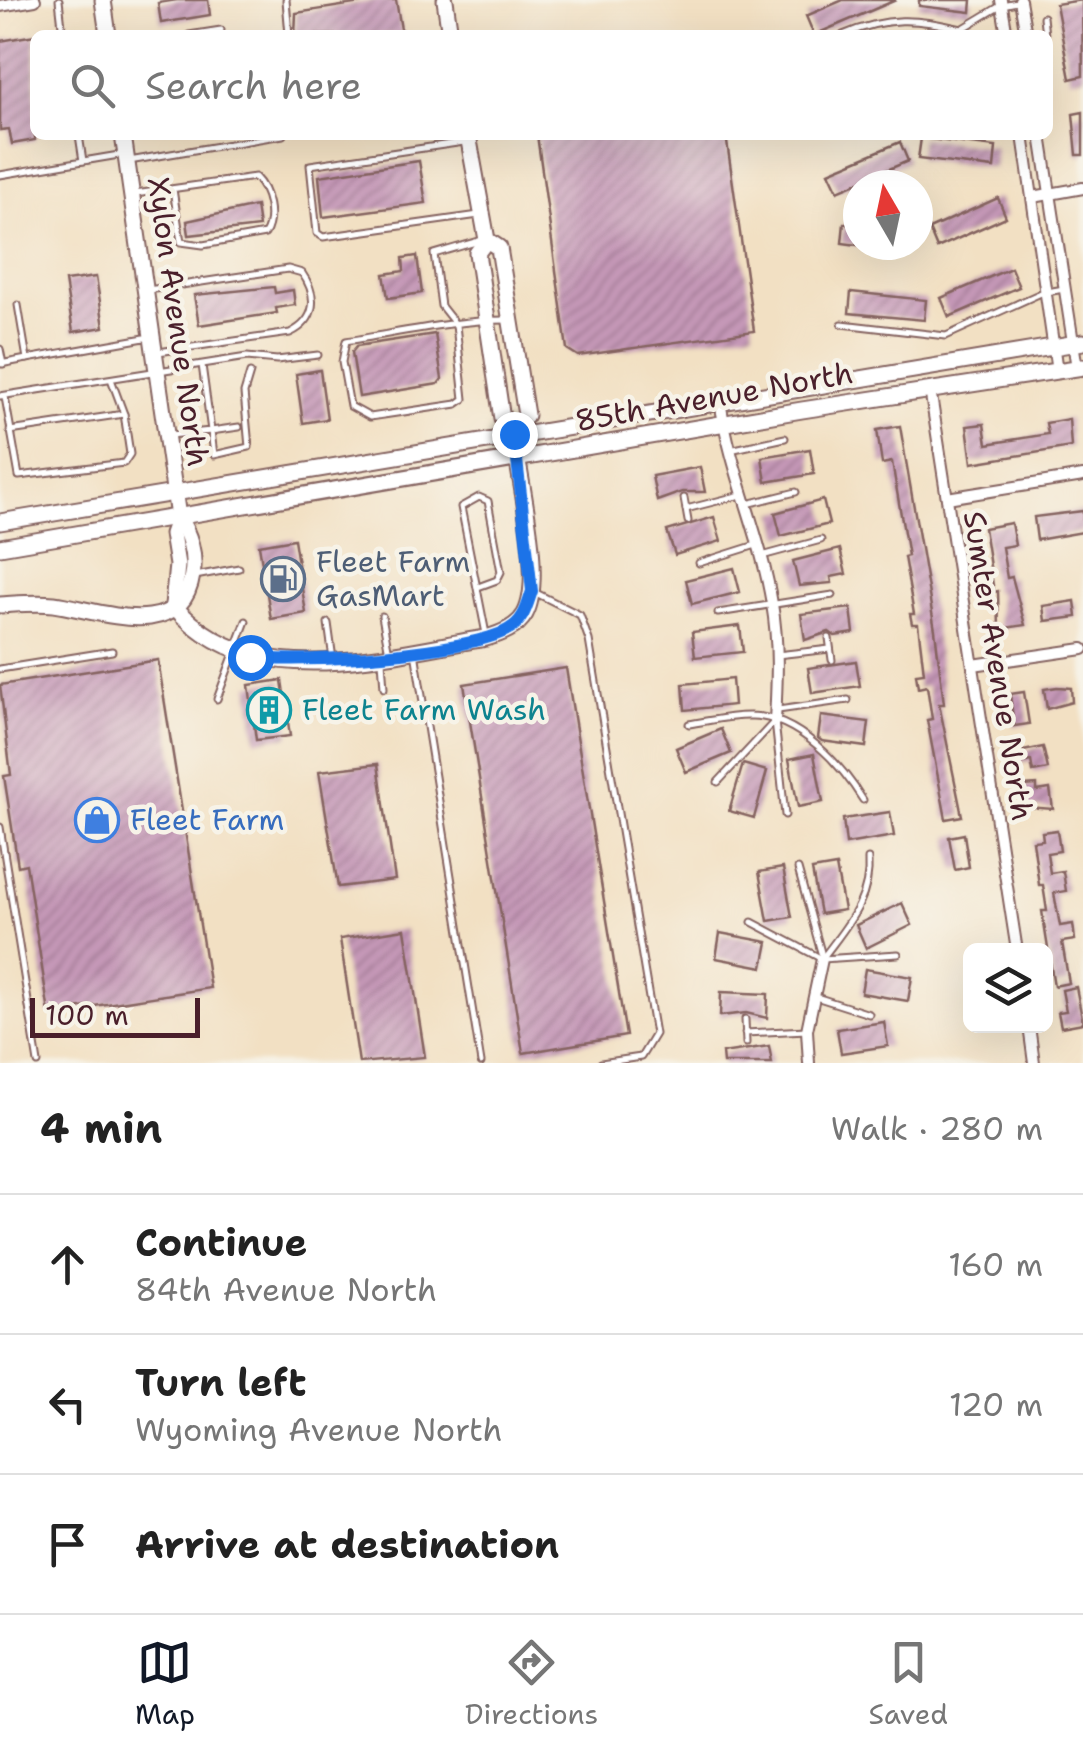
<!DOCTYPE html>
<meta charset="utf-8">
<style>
:root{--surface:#fff;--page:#f6f6f6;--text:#222;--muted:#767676;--line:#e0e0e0;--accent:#111827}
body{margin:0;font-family:"Shantell Sans",sans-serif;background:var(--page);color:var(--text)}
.controls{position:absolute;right:30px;bottom:30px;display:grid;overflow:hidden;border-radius:15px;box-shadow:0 10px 40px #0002}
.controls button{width:90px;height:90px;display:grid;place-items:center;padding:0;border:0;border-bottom:2px solid var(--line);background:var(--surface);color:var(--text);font:50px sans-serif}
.compass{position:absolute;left:843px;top:170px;width:90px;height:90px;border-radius:50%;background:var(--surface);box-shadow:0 10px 40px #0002;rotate:351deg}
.scale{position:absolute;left:30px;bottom:25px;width:170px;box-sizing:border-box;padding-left:10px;border:5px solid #4a1f2b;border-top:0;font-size:28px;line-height:35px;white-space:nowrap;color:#4a1f2b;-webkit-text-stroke:8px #f7f3e8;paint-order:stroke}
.stop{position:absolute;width:30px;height:30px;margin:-22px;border:8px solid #1a73e8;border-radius:50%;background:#fff}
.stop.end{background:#1a73e8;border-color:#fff;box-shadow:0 2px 10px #0008}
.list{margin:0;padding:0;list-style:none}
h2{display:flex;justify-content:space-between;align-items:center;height:130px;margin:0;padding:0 40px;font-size:42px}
h2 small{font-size:32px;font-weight:400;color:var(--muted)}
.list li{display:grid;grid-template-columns:65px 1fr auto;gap:30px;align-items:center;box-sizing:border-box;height:140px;padding:0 40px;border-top:2px solid var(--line)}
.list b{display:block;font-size:38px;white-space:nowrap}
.list p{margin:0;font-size:32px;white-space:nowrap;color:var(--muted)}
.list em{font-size:32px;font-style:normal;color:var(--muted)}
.icon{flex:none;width:55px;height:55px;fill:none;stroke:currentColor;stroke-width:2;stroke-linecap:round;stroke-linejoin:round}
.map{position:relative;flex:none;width:1083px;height:1063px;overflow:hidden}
.search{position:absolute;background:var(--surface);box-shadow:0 10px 40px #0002;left:30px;right:30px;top:30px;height:110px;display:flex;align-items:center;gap:25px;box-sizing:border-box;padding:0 35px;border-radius:15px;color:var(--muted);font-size:38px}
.sheet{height:550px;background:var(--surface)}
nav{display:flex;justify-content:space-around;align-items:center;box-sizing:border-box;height:140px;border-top:2px solid var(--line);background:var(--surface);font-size:28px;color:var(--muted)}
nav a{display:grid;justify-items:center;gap:5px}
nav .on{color:var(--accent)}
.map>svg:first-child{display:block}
.building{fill:url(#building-hatch)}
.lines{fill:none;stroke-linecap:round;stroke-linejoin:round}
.lane-casing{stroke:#856360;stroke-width:9}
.street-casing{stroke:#856360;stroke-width:14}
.secondary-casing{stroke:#856360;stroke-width:19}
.lane{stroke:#fff;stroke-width:5}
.street{stroke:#fff;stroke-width:10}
.secondary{stroke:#fff;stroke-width:15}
.route{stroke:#1a73e8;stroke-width:12}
.labels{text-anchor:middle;stroke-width:9;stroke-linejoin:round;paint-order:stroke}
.street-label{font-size:30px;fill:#4a1f2b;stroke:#f7f3e8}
.service-label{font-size:30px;fill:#4e5e75;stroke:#f7f3e8;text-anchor:start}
.culture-label{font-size:30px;fill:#0d838f;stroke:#f7f3e8;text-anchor:start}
.shop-label{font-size:30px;fill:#366cbe;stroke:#f7f3e8;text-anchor:start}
</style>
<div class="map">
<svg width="1083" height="1063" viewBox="0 0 1083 1063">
<defs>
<pattern id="building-hatch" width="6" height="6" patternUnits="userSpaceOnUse" patternTransform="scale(2.5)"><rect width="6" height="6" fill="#c598b7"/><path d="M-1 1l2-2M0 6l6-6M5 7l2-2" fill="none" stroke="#a27b95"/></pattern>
</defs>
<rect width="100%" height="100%" fill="#f7f3e8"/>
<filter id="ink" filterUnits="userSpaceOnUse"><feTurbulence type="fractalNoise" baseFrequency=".01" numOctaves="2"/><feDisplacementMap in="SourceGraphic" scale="20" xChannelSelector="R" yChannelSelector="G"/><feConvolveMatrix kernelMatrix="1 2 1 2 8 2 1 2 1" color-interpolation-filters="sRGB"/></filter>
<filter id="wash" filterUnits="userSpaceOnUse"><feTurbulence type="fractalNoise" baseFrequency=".0048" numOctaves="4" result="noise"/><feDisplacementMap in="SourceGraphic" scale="40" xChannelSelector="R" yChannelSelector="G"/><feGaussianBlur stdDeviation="2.25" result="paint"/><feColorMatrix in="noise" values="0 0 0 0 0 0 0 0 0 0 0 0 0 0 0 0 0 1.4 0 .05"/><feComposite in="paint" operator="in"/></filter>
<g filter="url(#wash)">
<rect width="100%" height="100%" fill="#f2e0c3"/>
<g id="blocks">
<g class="building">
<path d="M177,0H208L210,15L161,23L158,3Z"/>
<path d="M380,0H396L402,35H295L296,13Z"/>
<path d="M843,0H896L814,35L806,16Z"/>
<path d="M919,0H972L971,12L919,6Z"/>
<path d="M1082,0L1083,76L1070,79L1056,4Z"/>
<path d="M35,35V140L12,144L9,129L0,130V41Z"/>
<path d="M1083,112V155H1077L1073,114Z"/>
<path d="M537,135H726L754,331L578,356L567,349Z"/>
<path d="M921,138L996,147L994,168L918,159Z"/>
<path d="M900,142L908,161L838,191L829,172Z"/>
<path d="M419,161L426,203L323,217L319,176Z"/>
<path d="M998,198L1006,217L937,248L929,229Z"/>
<path d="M256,206L259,227L189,235L187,221Z"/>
<path d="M844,223L858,224V245L842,243Z"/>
<path d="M417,256L422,293L388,298L384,274L404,271L403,258Z"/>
<path d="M1011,268L1019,287L949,317L941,298Z"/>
<path d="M96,277L104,327L73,332L65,281Z"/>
<path d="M274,287L275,293L293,290L295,305L276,308L277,313L199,325L194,295Z"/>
<path d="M851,292L926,300L924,320L849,313Z"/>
<path d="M435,334L442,379L438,384L359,397L352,352L357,346Z"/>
<path d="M320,370L327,419L303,423L296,374Z"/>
<path d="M1069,419L1071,447L972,463L967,426L984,424L987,444L1048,434L1046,423Z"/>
<path d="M900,426L935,630L944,704H939L962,816L946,819L927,720L932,719L927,686L918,688L916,674L924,673L918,624H912L910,614H914L904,557L908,556L892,462L882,464L877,430Z"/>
<path d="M810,449L814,474L766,482L762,457Z"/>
<path d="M700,467L705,492H682L657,501L652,476Z"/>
<path d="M823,500L829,524L781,536L775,513Z"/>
<path d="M1083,511V532L1037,540L1034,517Z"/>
<path d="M714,517L721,541L675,555L667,531Z"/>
<path d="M1011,523L1015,545L1002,547L1007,578L1012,577L1025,625L999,629L998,591L994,592L984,528Z"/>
<path d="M294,539L306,613L271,619L259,545Z"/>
<path d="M840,549L846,574L831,577L832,583L799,586L793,561Z"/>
<path d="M734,568L740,592L692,604L686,580Z"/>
<path d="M1075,601L1077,617L1045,621L1043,606Z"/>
<path d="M851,608L854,633L835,636L829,632L805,640L801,614Z"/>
<path d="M740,626L743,652L695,657L692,632Z"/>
<path d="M158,660L210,988L49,1013L26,864L18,866L4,776L11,775L0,685Z"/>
<path d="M856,661L860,686L812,693L808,668Z"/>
<path d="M566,668L626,1036L523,1053L464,684Z"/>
<path d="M732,679L734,705L685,710L683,684Z"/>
<path d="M282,680L290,736L256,740L249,685Z"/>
<path d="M1057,687L1071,688L1072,702L1047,709L1044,689Z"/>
<path d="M1024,692L1029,724L1014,726L1010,694Z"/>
<path d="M821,716L869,722L866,747L822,741L818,738Z"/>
<path d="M721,729L731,753L686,772L676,748Z"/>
<path d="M1043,747L1048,769L1033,772L1031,761L1020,763L1018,752Z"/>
<path d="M814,754L823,802L798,807L789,759Z"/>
<path d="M378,764L395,880L338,887L319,771Z"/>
<path d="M743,764L767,771L754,818L729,811Z"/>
<path d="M1037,785V791L1050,789L1053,809L1027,807L1024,786Z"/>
<path d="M890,812L894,836L846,844L843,819Z"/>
<path d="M1057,830L1060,851L1047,853L1050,873L1063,871L1066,891L1054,893L1060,926L1073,924L1075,940L1062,942L1069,983L1054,986L1042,911H1047L1043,885H1039L1033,841L1043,840L1042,832Z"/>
<path d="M964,834L969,867L955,870L949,837Z"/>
<path d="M836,866L844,910L820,914L812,870Z"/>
<path d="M783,868L792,917L768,921L759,872Z"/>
<path d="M902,903L912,925L866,948L856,925Z"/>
<path d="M405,929L425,1057L359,1063L340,939Z"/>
<path d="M720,933L768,942L763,967L716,958Z"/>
<path d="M865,969L912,977L908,1001L861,993Z"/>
<path d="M1076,987L1083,1023L1061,1027L1058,1012L1066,1011L1062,990Z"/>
<path d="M721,992L768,994L767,1018L746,1013L720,1016Z"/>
<path d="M884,1022L888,1046L841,1053L837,1029Z"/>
<path d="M769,1046L772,1063H723L722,1053Z"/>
</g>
</g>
</g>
<g filter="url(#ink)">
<use href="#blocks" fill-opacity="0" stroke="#856360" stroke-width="2.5"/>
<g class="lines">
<defs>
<g id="lane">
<path d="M59,0L63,35"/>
<path d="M286,0L289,35"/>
<path d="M1043,17L1045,35"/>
<path d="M189,35L221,30"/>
<path d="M843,35C887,16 916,18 962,29"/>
<path d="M952,35L1002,5L1017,2"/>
<path d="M1048,53V71"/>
<path d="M79,135L83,161"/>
<path d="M464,142L310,165L317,233L323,237L479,215"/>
<path d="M129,161L283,135"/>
<path d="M0,175L125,154"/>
<path d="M135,194L255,177C268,190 275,217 265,234L203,245L181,242L173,189"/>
<path d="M479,241L434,254L441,306L456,325L464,399L457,404L370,417L350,406L342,362L346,341C399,333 454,320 507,320"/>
<path d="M148,290L288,269L302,273C318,296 317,320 290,333L158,352"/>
<path d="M18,305L27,359L150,337"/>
<path d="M842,324L946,336L1041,293L1064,289"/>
<path d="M0,349L3,364"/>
<path d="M0,364L27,359"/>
<path d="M0,396L247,357L277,360L318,355"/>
<path d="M5,397L19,476L124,463L130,454L124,414L111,379"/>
<path d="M239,427L211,431L214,455L249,447L244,393L250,373"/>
<path d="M10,431L124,414"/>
<path d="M170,435L211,431L202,365"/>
<path d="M730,450L785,438"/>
<path d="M684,498L688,521"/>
<path d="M747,504L796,492"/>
<path d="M686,509L741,495"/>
<path d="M762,556L821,540"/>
<path d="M699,563L756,545"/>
<path d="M195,576L239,568"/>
<path d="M478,587L497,580L501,572L488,501L479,497L461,507L486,634"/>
<path d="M536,593L580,615L589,640L655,1034L641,1057L601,1063"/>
<path d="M718,613L833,595"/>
<path d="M382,616L389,653"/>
<path d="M328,623L333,659"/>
<path d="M829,638L832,660"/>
<path d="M415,652L481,1063"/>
<path d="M777,655L830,649"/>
<path d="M382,661L384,688"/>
<path d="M0,669L112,651"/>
<path d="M217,699L246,621"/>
<path d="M778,710L848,700"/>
<path d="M775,721L785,815"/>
<path d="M689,724C709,721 731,715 752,716C798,717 841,764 863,800"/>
<path d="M718,782L775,721"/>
<path d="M0,827L38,1063"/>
<path d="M798,869L822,956"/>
<path d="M752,922L822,959L898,954"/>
<path d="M822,959C846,926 871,901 868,859"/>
<path d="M816,997L869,1014"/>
<path d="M745,1019L746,1043"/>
<path d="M745,1033L807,1030"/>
</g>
<g id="street">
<path d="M1001,0L1007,35"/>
<path d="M1020,0L1026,35"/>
<path d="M0,6L35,0"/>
<path d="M1023,135L1057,371"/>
<path d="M1041,135L1077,368"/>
<path d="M1033,197L1083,188"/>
<path d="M930,389L1017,951"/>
<path d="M720,400C730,471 761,535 772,604C779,644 777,682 775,721"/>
<path d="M947,498L1083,476"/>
<path d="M973,665L1083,649"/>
<path d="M1029,1026L1034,1063"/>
<path d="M809,1063L807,1030L822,959"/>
</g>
<g id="secondary">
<path d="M103,0L108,35"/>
<path d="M445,0L450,35"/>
<path d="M468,135L487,240L499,248L526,415L514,434"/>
<path d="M0,522L1083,342"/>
<path d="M0,547L802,410L1083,367"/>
<path d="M0,605C18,604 36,602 54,604C97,610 182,644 192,575C196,555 189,533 178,517L123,135"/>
<path d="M173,605C252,697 383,654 486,638C501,634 517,628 525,614C545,577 518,478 514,434L502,419L477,253L487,240"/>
<path d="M173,605L177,565L172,534L178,517"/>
</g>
</defs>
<use href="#lane" class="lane-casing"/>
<use href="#street" class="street-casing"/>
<use href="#secondary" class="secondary-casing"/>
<use href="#lane" class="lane"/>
<use href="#street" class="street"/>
<use href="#secondary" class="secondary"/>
</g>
</g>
<g class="lines" filter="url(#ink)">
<path class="route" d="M250,657C297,665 470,653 509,629C524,621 527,606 532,591L514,434"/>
</g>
<defs>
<symbol id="fuel-ring" viewBox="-11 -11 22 22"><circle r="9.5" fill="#f7f3e8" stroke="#5c6f8a" stroke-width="1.5"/><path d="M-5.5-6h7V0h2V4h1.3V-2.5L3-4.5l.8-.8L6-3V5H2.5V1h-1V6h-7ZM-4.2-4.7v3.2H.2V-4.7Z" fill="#5c6f8a"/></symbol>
<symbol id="building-ring" viewBox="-11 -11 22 22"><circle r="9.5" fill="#f7f3e8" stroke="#0f9aa8" stroke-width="1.5"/><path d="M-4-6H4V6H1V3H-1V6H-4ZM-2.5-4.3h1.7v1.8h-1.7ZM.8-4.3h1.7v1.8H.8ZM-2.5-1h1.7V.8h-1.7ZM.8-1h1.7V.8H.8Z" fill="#0f9aa8"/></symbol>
<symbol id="shop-ring" viewBox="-11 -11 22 22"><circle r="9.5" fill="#f7f3e8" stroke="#3f7fe0" stroke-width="1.5"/><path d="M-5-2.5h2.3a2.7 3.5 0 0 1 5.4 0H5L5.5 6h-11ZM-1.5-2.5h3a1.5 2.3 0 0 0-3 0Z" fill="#3f7fe0"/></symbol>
</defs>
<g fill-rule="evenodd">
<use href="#fuel-ring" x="258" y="554" width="50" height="50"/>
<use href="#building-ring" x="244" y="685" width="50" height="50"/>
<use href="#shop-ring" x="72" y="795" width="50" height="50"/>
</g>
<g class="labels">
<g class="street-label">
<text transform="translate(178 322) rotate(82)" y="10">Xylon Avenue North</text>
<text transform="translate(714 397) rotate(-10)" y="10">85th Avenue North</text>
<text transform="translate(998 666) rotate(81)" y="10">Sumter Avenue North</text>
</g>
<g class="service-label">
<text x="316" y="572">Fleet Farm<tspan x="316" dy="34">GasMart</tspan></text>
</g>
<g class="culture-label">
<text x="302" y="720">Fleet Farm Wash</text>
</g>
<g class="shop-label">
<text x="130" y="830">Fleet Farm</text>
</g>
</g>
</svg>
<div class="controls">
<button><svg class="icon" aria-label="layers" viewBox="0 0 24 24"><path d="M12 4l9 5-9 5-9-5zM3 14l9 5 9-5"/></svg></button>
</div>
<svg class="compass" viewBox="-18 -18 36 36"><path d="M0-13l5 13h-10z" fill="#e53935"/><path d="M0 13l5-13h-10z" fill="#767676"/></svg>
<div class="scale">100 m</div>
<div class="stop" style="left:250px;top:657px"></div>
<div class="stop end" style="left:514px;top:434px"></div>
<div class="search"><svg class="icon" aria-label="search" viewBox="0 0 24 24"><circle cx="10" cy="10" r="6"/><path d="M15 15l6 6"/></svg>Search here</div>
</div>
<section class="sheet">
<h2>4 min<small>Walk · 280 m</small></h2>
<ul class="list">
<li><svg class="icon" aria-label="ahead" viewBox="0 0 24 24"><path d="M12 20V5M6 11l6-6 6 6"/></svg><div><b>Continue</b><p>84th Avenue North</p></div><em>160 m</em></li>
<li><svg class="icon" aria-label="left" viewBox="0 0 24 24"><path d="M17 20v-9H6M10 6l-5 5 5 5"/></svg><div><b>Turn left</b><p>Wyoming Avenue North</p></div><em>120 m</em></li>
<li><svg class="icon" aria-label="arrive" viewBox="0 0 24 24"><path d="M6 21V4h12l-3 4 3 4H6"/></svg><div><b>Arrive at destination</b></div></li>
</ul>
</section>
<nav>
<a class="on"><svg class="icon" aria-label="map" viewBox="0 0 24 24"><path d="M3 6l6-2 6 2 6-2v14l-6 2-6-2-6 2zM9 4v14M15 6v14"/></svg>Map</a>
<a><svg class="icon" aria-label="directions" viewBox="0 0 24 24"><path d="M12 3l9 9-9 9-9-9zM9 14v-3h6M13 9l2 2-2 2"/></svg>Directions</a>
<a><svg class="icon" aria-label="saved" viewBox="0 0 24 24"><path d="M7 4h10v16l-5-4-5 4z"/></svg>Saved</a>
</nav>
